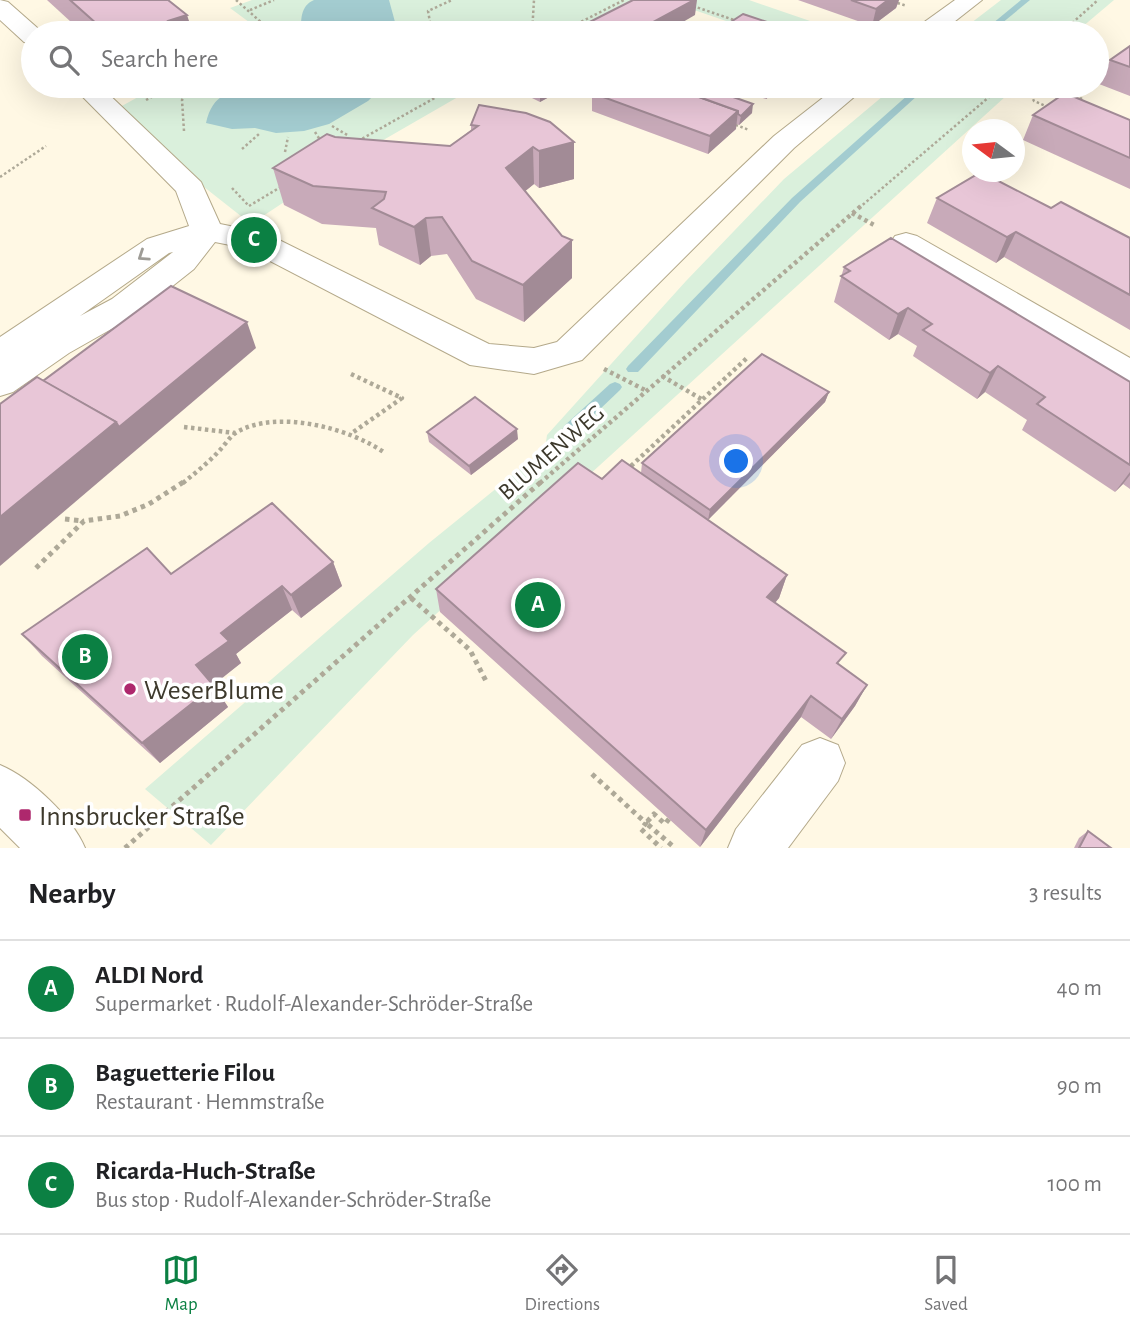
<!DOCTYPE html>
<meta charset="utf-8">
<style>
:root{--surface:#fff;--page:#f2f2f2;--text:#202124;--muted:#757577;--line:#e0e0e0;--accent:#0b8043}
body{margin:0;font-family:"Alegreya Sans",sans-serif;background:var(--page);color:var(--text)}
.compass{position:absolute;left:962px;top:119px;width:63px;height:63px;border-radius:50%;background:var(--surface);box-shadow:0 7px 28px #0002;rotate:285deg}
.you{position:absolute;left:737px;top:462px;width:24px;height:24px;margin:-18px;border:5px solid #fff;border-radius:50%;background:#1a73e8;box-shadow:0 0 0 10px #1a73e833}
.badge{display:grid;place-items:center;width:46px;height:46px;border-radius:50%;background:var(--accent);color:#fff;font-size:23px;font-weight:700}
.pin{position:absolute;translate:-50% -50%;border:4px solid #fff;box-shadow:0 2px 7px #0006}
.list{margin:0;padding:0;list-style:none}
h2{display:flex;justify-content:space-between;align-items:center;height:91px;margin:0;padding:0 28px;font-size:30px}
h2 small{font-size:23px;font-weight:400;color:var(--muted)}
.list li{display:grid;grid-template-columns:46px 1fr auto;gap:21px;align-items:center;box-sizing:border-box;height:98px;padding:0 28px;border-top:2px solid var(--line)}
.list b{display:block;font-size:26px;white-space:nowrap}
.list p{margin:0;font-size:23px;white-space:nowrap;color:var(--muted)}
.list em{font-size:23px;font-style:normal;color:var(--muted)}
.icon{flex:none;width:38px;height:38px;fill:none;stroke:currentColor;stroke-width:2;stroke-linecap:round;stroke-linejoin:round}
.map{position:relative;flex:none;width:1130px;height:848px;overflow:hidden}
.search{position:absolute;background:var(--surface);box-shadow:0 7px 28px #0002;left:21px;right:21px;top:21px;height:77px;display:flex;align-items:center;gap:18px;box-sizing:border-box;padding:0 24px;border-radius:38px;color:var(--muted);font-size:26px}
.sheet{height:385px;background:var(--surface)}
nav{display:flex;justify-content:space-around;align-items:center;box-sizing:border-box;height:98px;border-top:2px solid var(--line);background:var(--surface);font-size:19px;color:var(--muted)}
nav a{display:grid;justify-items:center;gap:4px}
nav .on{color:var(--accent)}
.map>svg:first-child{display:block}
.green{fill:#daf0dc}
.water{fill:#a3ccd0}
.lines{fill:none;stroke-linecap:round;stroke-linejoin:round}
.stream{fill:#a3ccd0;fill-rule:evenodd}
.minor-casing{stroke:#b4a98a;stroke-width:2}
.path-far2{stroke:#aea998;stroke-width:2.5;stroke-dasharray:2.5 2.5;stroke-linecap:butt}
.path-far1{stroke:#aea998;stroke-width:4.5;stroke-dasharray:3.5 3.5;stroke-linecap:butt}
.path{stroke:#aea998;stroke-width:5;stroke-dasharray:4.5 4.5;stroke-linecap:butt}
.minor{fill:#fff;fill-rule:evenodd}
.wall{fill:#c8aab9}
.shaded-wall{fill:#a28b96}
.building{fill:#e8c6d7;stroke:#a28b96;stroke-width:2}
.oneway{stroke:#9e9c96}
.poi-dot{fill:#ae286d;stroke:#fff;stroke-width:2.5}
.labels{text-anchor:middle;stroke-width:7;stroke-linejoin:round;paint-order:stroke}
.street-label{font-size:24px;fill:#3d392c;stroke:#fff}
.near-poi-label{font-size:28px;fill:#3d392c;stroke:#fff;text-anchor:start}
</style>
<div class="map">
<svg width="1130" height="848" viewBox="0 0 1130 848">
<rect width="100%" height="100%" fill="#fff8e4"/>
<g class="green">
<path d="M252,0H639L576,33H253V25L230,8Z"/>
<path d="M665,0H749L845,33H761Z"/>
<path d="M1001,0H1114L1075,33H958Z"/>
<path d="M158,86H477L340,165L251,224L185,172L120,107Z"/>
<path d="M895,86H1017L413,635L211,845L145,789L429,543L545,449L547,435L686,281L784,179Z"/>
</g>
<g class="water">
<path d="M314,0H389L398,33H386L377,25L365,24L356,33H301C301,20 300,6 314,0Z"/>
<path d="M256,86H383L368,101L329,124L304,131L276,133L255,128L232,129L206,123C213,93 229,92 256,86Z"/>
</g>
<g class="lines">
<g class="stream">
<path d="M1021,0H1030L990,33H981Z"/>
<path d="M918,86H928L800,202L638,372H628L626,369L628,366L792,198Z"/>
<path d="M615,382L620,384L622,387L620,390L574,434H564L562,430L564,426L610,384Z"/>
</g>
<defs>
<g id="minor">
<path d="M0,0L8,2L42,32L33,33V44L24,42L0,20Z"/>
<path d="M955,0H982L940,33H913L916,28Z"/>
<path d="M72,86H100L201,182L220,224L265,233L489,344L534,348L557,342L774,136L838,86H867L794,148L582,360L534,374L470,365L245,248L215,242L194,269L136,315L69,353L13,392L0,396V337L147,239L189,226L176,191ZM173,252L112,299L80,316L169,253Z"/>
<path d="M906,233L917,236L1130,358V388L1117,384L895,250L890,243L895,236Z"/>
<path d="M820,738L838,745L845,763L838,781L788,848H728L736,829L802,745Z"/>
<path d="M0,765C31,778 72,817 85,848H20L0,828Z"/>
</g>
</defs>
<use href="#minor" class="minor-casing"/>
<g class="path-far2">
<path d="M236,0L271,31L267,33"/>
<path d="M888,0L907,6"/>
<path d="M693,6L737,21"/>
<path d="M250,10L274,0"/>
<path d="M432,33L428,11L452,0"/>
<path d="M532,33L534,0"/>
<path d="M559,33L624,0"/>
<path d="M1061,33L1098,0"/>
<path d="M1026,86L1034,101L1050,108"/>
<path d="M1075,86L1081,89V103"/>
<path d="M146,100L172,86"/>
<path d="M731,123L749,130"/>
<path d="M332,126L349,136"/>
<path d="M184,131L182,100L188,86"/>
<path d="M315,132L322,143"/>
<path d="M358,141L456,86"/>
<path d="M242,149L259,134"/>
<path d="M285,152L288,137"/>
<path d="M0,177L46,146"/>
<path d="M232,188L248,205"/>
<path d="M249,206L284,185"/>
<path d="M859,208L1002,86"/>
</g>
<g class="path-far1">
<path d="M852,213L876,226"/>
<path d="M604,369L647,391"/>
<path d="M351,374L402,398L352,433"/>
<path d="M662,376L703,400"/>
<path d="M184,427L235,433"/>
<path d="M631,466L748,357"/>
<path d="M183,483C195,473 208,463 219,451C225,445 230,436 237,432C277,409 350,428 385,453"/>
<path d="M540,483L861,206"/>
</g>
<g class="path">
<path d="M65,519L83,521"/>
<path d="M36,568L84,521L120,516L149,504L185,481"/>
<path d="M411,598L470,650L486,681"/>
<path d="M592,774L646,823L641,829L661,848"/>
<path d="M669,819L665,824L654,814L646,823L675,848"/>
<path d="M125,848L542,481"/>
</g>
<use href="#minor" class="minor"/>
</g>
<g class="wall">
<path d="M47,0H168L193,33H83Z"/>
<path d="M798,0H899L896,8L872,26Z"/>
<path d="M1130,46V96L1099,84L1110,60Z"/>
<path d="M508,86H569L540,102Z"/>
<path d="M728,86H779V89L766,99Z"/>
<path d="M683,89L681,90L752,113L739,125L736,124V129L708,154L592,111V93Z"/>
<path d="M1033,115L1130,120V189L1023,140Z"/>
<path d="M471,125L574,142V179L539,188L534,184L525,191L572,278L524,322L476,299L447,254L431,256L420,265L379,245L376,228L322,224L284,205L273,168L335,137L450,146L471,130Z"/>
<path d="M937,198L1051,208L1130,238V330L1004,257L996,263L927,223Z"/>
<path d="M844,267L1130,382V489L1123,484L1115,492L1022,430L1027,420L985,392L977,399L913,356L917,346L898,334L889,340L834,302Z"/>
<path d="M829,392L825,402L708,520L641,473L642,463Z"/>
<path d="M427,432L518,439L471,475L429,442Z"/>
<path d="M333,562L342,586L301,618L292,610L236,654L241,663L213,684L228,707L160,763L42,656L22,634Z"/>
<path d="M787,575L779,598L775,603L840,665L867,685L855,706L831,739L801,717L700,847L440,612L436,589Z"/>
<path d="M1088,831L1111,848H1074L1079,838Z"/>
</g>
<g class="shaded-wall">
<path d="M694,0H697L695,15L664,33H633Z"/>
<path d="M888,0H899L896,8L872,26L876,9Z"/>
<path d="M187,15L193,33H151L168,21Z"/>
<path d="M540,86H569L540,102Z"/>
<path d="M676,86H683V89L669,100L670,90Z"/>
<path d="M773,86H779V89L766,99L768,90Z"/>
<path d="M753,104L752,113L739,125L741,116Z"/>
<path d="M738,111L736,129L708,154L710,136Z"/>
<path d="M574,142V179L539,188V151Z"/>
<path d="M533,147L534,184L508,205L506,168Z"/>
<path d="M426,218L431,256L420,265L414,227Z"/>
<path d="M1016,232L1004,257L996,263L1007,237Z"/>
<path d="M572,240V278L524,322L523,285Z"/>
<path d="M908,308L898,334L889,340L898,314Z"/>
<path d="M247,322L256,348L0,566V517L116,422Z"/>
<path d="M998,366L985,392L977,399L990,373Z"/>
<path d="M829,392L825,402L708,520L710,510Z"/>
<path d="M517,429L518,439L471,475L469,466Z"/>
<path d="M1130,472V475L1123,484L1115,492Z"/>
<path d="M333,562L342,586L301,618L291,595Z"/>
<path d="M787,575L779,598L760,620L767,597Z"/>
<path d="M282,586L292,610L236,654L241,663L211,687L196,665L221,633Z"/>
<path d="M867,685L855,706L831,739L842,719Z"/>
<path d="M214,686L228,707L160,763L142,743Z"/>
<path d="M811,696L801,717L700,847L706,830Z"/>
</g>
<g class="building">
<path d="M70,0H168L187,15L168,21L151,33H107Z"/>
<path d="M633,0H694L633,33H568Z"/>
<path d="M851,0H888L876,9Z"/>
<path d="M743,14L800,33H724L717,31Z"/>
<path d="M1130,46V67L1110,60Z"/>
<path d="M601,86H668L738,111L710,136L592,93Z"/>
<path d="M697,86H702L753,104L741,116L738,114V111L688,93Z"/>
<path d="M756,86H773L768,90Z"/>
<path d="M1065,93L1130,120V158L1033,115Z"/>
<path d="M479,105L526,113L550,122L574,142L539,151L533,147L506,168L562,236L572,240L523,285L472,261L442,217L426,218L414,227L372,208L384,199L386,192L313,186L273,168L327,134L335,137L450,146L478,126L471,125Z"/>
<path d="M981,172L1051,208L1061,202L1130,238V295L1016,232L1007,237L937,198Z"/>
<path d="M891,238L1130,382V465L1037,404L1045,397L998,366L990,373L923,330L932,324L908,308L898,314L841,276L850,271L844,267Z"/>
<path d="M171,286L247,322L119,427L116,422L43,381Z"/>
<path d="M762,354L829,392L710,510L642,463Z"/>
<path d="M37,377L116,422L0,517V404Z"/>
<path d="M475,397L517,429L469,466L427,432Z"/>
<path d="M622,460L787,575L767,597L846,653L837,663L867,685L842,719L811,696L706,830L436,589L578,463L602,479Z"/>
<path d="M272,503L333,562L291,595L282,586L221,633L229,641L196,665L214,686L142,743L22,634L147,548L171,574Z"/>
<path d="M1088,831L1111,848H1079Z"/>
</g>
<defs><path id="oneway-chevron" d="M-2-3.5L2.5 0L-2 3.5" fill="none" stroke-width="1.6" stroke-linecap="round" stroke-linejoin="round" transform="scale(1.75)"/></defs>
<use class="oneway" href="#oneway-chevron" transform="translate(143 256) rotate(146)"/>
<g class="poi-dot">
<circle cx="130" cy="689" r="7"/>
<rect x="18" y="808" width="14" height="14" rx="3.5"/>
</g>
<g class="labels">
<g class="street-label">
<text transform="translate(551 452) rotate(-41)" y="8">BLUMENWEG</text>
</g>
<g class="near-poi-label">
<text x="144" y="699">WeserBlume</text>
<text x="39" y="825">Innsbrucker Straße</text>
</g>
</g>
</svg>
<svg class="compass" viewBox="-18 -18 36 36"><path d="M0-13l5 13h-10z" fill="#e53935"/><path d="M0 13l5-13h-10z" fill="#757577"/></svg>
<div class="you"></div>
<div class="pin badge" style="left:538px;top:605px">A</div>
<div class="pin badge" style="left:85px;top:657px">B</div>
<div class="pin badge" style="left:254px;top:240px">C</div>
<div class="search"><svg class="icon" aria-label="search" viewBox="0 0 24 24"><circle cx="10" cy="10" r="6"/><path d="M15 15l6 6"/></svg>Search here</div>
</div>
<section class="sheet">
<h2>Nearby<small>3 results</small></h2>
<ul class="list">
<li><span class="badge">A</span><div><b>ALDI Nord</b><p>Supermarket · Rudolf-Alexander-Schröder-Straße</p></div><em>40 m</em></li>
<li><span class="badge">B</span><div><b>Baguetterie Filou</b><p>Restaurant · Hemmstraße</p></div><em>90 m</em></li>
<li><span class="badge">C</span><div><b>Ricarda-Huch-Straße</b><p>Bus stop · Rudolf-Alexander-Schröder-Straße</p></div><em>100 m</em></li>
</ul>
</section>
<nav>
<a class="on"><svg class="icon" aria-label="map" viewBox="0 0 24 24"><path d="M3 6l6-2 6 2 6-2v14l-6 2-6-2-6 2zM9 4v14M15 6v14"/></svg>Map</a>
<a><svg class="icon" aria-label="directions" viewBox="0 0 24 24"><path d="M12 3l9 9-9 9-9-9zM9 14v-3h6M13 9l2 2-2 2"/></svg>Directions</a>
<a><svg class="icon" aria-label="saved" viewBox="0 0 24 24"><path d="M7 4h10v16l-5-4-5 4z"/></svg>Saved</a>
</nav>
